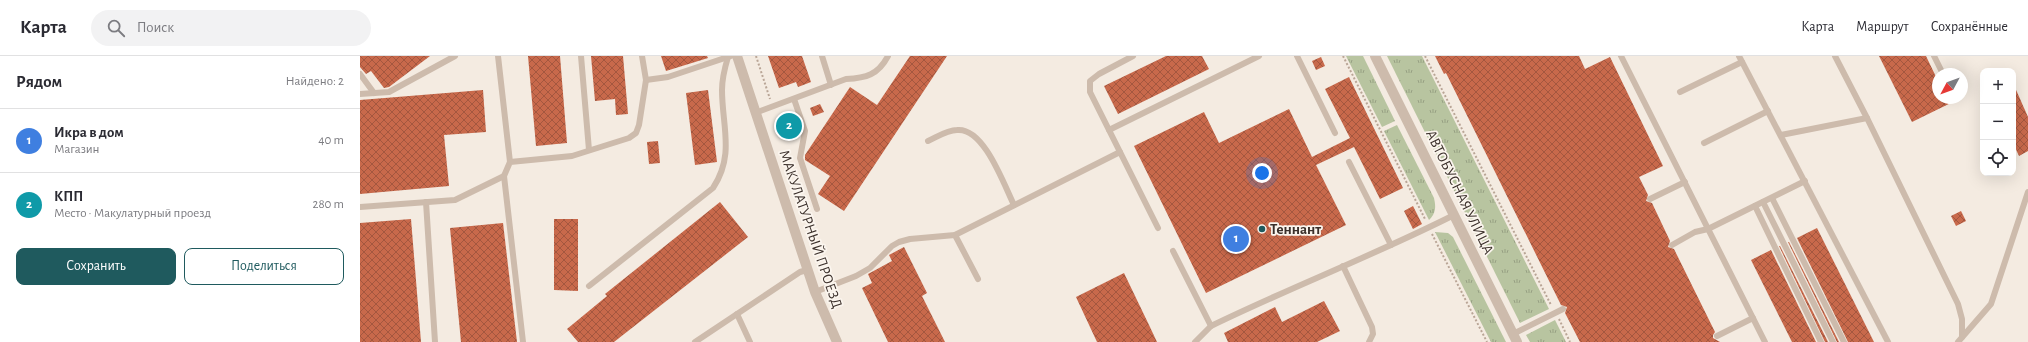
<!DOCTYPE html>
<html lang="ru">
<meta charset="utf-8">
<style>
:root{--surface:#fff;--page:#f2f2f3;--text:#2b2b33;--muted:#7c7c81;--line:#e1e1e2;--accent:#1f5a5e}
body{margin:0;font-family:"Alegreya Sans",sans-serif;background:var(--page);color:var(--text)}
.controls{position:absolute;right:12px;top:12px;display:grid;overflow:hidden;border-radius:8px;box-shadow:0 4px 16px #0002}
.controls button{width:36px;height:36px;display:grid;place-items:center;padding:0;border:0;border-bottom:1px solid var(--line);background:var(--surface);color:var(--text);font:20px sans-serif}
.compass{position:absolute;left:1572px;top:12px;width:36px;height:36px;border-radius:50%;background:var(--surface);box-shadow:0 4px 16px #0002;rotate:229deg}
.you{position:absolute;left:902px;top:117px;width:14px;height:14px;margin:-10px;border:3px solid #fff;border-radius:50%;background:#1a73e8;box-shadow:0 0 0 6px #1a73e833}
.badge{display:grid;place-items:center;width:26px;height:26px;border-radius:50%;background:var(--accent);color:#fff;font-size:13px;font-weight:700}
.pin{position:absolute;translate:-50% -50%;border:2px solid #fff;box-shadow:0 1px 4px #0006}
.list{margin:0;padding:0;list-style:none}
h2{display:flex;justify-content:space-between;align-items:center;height:52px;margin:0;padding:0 16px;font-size:17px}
h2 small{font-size:13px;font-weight:400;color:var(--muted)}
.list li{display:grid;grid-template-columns:26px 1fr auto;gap:12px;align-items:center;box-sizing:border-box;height:64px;padding:0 16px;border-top:1px solid var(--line)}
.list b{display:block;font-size:15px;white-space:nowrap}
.list p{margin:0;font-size:13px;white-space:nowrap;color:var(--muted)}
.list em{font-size:13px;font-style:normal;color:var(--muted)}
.actions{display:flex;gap:8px;padding:12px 16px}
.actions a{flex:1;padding:9px 0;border:1px solid var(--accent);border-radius:8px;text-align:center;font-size:14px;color:var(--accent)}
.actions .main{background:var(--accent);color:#fff}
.icon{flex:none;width:22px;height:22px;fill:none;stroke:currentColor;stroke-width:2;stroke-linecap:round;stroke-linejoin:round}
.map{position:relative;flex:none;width:1668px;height:286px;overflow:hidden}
header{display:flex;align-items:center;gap:24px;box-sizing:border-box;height:56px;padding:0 20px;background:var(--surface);border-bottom:1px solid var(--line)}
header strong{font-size:19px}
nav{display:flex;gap:22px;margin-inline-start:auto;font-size:14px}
.search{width:280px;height:36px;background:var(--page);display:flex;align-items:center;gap:10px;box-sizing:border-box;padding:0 14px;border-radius:22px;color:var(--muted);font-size:15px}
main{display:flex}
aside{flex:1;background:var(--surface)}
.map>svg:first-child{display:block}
.grass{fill:url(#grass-tufts)}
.building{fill:url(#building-cross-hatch)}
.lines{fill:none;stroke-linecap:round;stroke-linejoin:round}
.path{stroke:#b9a596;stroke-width:2;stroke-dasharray:2 2;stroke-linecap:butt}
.service{stroke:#cdbbac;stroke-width:6}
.minor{stroke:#cdbbac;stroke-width:10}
.tertiary{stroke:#cdbbac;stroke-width:10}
.poi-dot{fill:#1f5a5e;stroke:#fbf5ee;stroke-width:1.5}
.labels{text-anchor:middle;stroke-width:3.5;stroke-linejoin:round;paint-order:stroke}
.street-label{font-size:15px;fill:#3b302b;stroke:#fbf5ee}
.poi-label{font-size:15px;font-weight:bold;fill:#3b302b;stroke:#fbf5ee;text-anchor:start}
</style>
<header>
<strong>Карта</strong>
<div class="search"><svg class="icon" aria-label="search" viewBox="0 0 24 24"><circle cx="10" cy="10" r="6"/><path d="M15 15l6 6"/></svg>Поиск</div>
<nav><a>Карта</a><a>Маршрут</a><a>Сохранённые</a></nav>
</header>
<main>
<aside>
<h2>Рядом<small>Найдено: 2</small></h2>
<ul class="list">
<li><span class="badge" style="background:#3f7fe0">1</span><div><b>Икра в дом</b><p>Магазин</p></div><em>40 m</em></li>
<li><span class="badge" style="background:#0f9aa8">2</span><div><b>КПП</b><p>Место · Макулатурный проезд</p></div><em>280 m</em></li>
</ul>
<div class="actions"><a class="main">Сохранить</a><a>Поделиться</a></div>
</aside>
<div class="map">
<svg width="1668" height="286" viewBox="0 0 1668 286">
<defs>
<pattern id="grass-tufts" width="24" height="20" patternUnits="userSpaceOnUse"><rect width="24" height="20" fill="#b8c4a0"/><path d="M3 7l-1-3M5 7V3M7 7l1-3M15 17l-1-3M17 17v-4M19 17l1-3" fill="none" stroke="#97a083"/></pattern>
<pattern id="building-cross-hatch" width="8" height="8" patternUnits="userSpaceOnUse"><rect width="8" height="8" fill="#c8694b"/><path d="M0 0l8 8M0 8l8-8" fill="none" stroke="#a4573f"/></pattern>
</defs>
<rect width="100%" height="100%" fill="#f4ebe1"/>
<g class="grass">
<path d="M986,0H1003L1035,65L1022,71Z"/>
<path d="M1027,0H1062L1189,253L1160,267Z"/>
<path d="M1037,69L1074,142C1076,151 1076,157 1069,164L1024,75Z"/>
<path d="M1075,176L1088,177L1093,181L1146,286H1131Z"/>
<path d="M1195,264L1206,286H1170L1166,279Z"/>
</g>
<g class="building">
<path d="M0,0H70L29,31L24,32L11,15L6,18L0,11Z"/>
<path d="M168,0H200L207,87L176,90Z"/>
<path d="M231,0H263L268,58L256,59L255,43L235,45Z"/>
<path d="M301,0H347L348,2L306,15Z"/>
<path d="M408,0H442L451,26L438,31L436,26L419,32Z"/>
<path d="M550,0H587L484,155L458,138L470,120L445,104V99L490,31L517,49Z"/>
<path d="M806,0H842L849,13L758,58L744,30Z"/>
<path d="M1075,0H1219L1225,13L1250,1L1303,110L1279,121L1288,139L1286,145L1292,147L1310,185L1308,191L1314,193L1355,276L1353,279V282L1360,286H1220L1205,257L1207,251L1201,249L1086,17L1084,18Z"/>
<path d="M1519,0H1566L1578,25V42H1601L1552,66Z"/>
<path d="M961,1L965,10L956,14L952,5Z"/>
<path d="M989,21L1043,132L1020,143L994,91L956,109L986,169L846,237L774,90L844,56L859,87L929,53L952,101L990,82L965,33Z"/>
<path d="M1653,27L1668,61V95L1659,100L1653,87Z"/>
<path d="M123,34L126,76L84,79L89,130L0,138V44Z"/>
<path d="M348,34L357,106L335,109L326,37Z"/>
<path d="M460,48L464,56L453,60L450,52Z"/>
<path d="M432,58L438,78L427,82L421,61Z"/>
<path d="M298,85L300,107L289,108L287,86Z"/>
<path d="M360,146L388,181L254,286H218L207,273L247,240L245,238Z"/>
<path d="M1053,150L1062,168L1053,173L1044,155Z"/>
<path d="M1601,155L1606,165L1596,170L1591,160Z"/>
<path d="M51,163L61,286H0V167Z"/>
<path d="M194,163H218V235L194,234Z"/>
<path d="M143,167L157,286H101L90,172Z"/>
<path d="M1457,172L1514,286H1488L1437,182Z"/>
<path d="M1428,186H1429L1479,286H1477Z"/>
<path d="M1419,190H1420L1468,286H1465Z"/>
<path d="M544,191L567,237L562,240L585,286H528L502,232L512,227L508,218L532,205L529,199Z"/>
<path d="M1411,194L1456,286H1432L1391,204Z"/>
<path d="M764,217L789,269L797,286H737L716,241Z"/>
<path d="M964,245L980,275L957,286H868L864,277L915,251L922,266Z"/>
</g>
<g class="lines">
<g class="path">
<path d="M396,0L410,43"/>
<path d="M983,0L1065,163"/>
<path d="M1065,0L1191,249"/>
<path d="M1072,178L1127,286"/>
<path d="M1199,263L1210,286"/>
</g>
<g class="service">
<path d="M138,0L150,106"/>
<path d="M221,0L229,94"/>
<path d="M462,0L471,29"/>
<path d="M937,0L975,77"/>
<path d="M1261,0L1405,286"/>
<path d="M1379,0L1528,286"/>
<path d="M1475,0L1507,62"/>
<path d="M1574,0L1583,18"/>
<path d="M0,18L14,37"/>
<path d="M286,24L308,21L371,0"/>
<path d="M1320,36L1382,6"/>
<path d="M0,38L29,36L95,0"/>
<path d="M434,43L445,75L440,102L457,153"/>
<path d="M395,57L486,23C506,22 518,19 528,0"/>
<path d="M749,74L730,36V25L739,18L773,0"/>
<path d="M1421,79L1507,62L1598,248L1602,263V281"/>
<path d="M568,85C577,81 587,74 597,74C624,71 644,129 654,149"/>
<path d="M1344,87L1408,55"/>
<path d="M989,106L1031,189"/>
<path d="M144,120L163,286"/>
<path d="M1412,142L1484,286"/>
<path d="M1290,143L1325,126"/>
<path d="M66,146L75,286"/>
<path d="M1403,146L1473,286"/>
<path d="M1395,150L1461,286"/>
<path d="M0,151L95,144L144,120L150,106L212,100L269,82L276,77L279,69L286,24L282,0"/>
<path d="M798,172L749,74L899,0"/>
<path d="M595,179L618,223"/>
<path d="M1312,189L1335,176L1348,173L1445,125"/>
<path d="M813,195L851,270C931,231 1015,199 1094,159"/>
<path d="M983,210L1012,271L1013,278L1009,286"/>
<path d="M229,230L353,132C375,99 362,70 362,34C362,23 365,11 368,1"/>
<path d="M455,236L496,220L510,212L532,190L539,186L550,183L595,179L760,96"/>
<path d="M377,258L390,286"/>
<path d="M1153,278L1203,253"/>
<path d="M1357,280L1393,262"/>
<path d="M335,286L440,216L447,214"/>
<path d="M835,286L851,270"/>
<path d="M1598,286L1631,248L1668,136"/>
</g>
<path class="minor" d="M377,0L455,236L477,286"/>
<path class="tertiary" d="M1015,0L1157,286"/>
</g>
<circle class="poi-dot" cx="902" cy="173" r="4"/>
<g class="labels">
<g class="street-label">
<text transform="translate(1100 136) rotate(64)" y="5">АВТОБУСНАЯ УЛИЦА</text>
<text transform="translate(451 173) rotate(71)" y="5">МАКУЛАТУРНЫЙ ПРОЕЗД</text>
</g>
<g class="poi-label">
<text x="910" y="178">Теннант</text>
</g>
</g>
</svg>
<div class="controls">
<button>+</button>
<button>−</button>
<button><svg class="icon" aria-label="locate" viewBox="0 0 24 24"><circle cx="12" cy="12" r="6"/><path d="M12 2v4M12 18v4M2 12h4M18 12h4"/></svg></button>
</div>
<svg class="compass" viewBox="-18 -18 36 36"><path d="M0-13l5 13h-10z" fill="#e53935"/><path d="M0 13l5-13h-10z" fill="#7c7c81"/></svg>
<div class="you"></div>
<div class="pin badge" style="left:876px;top:183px;background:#3f7fe0">1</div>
<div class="pin badge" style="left:429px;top:70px;background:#0f9aa8">2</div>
</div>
</main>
